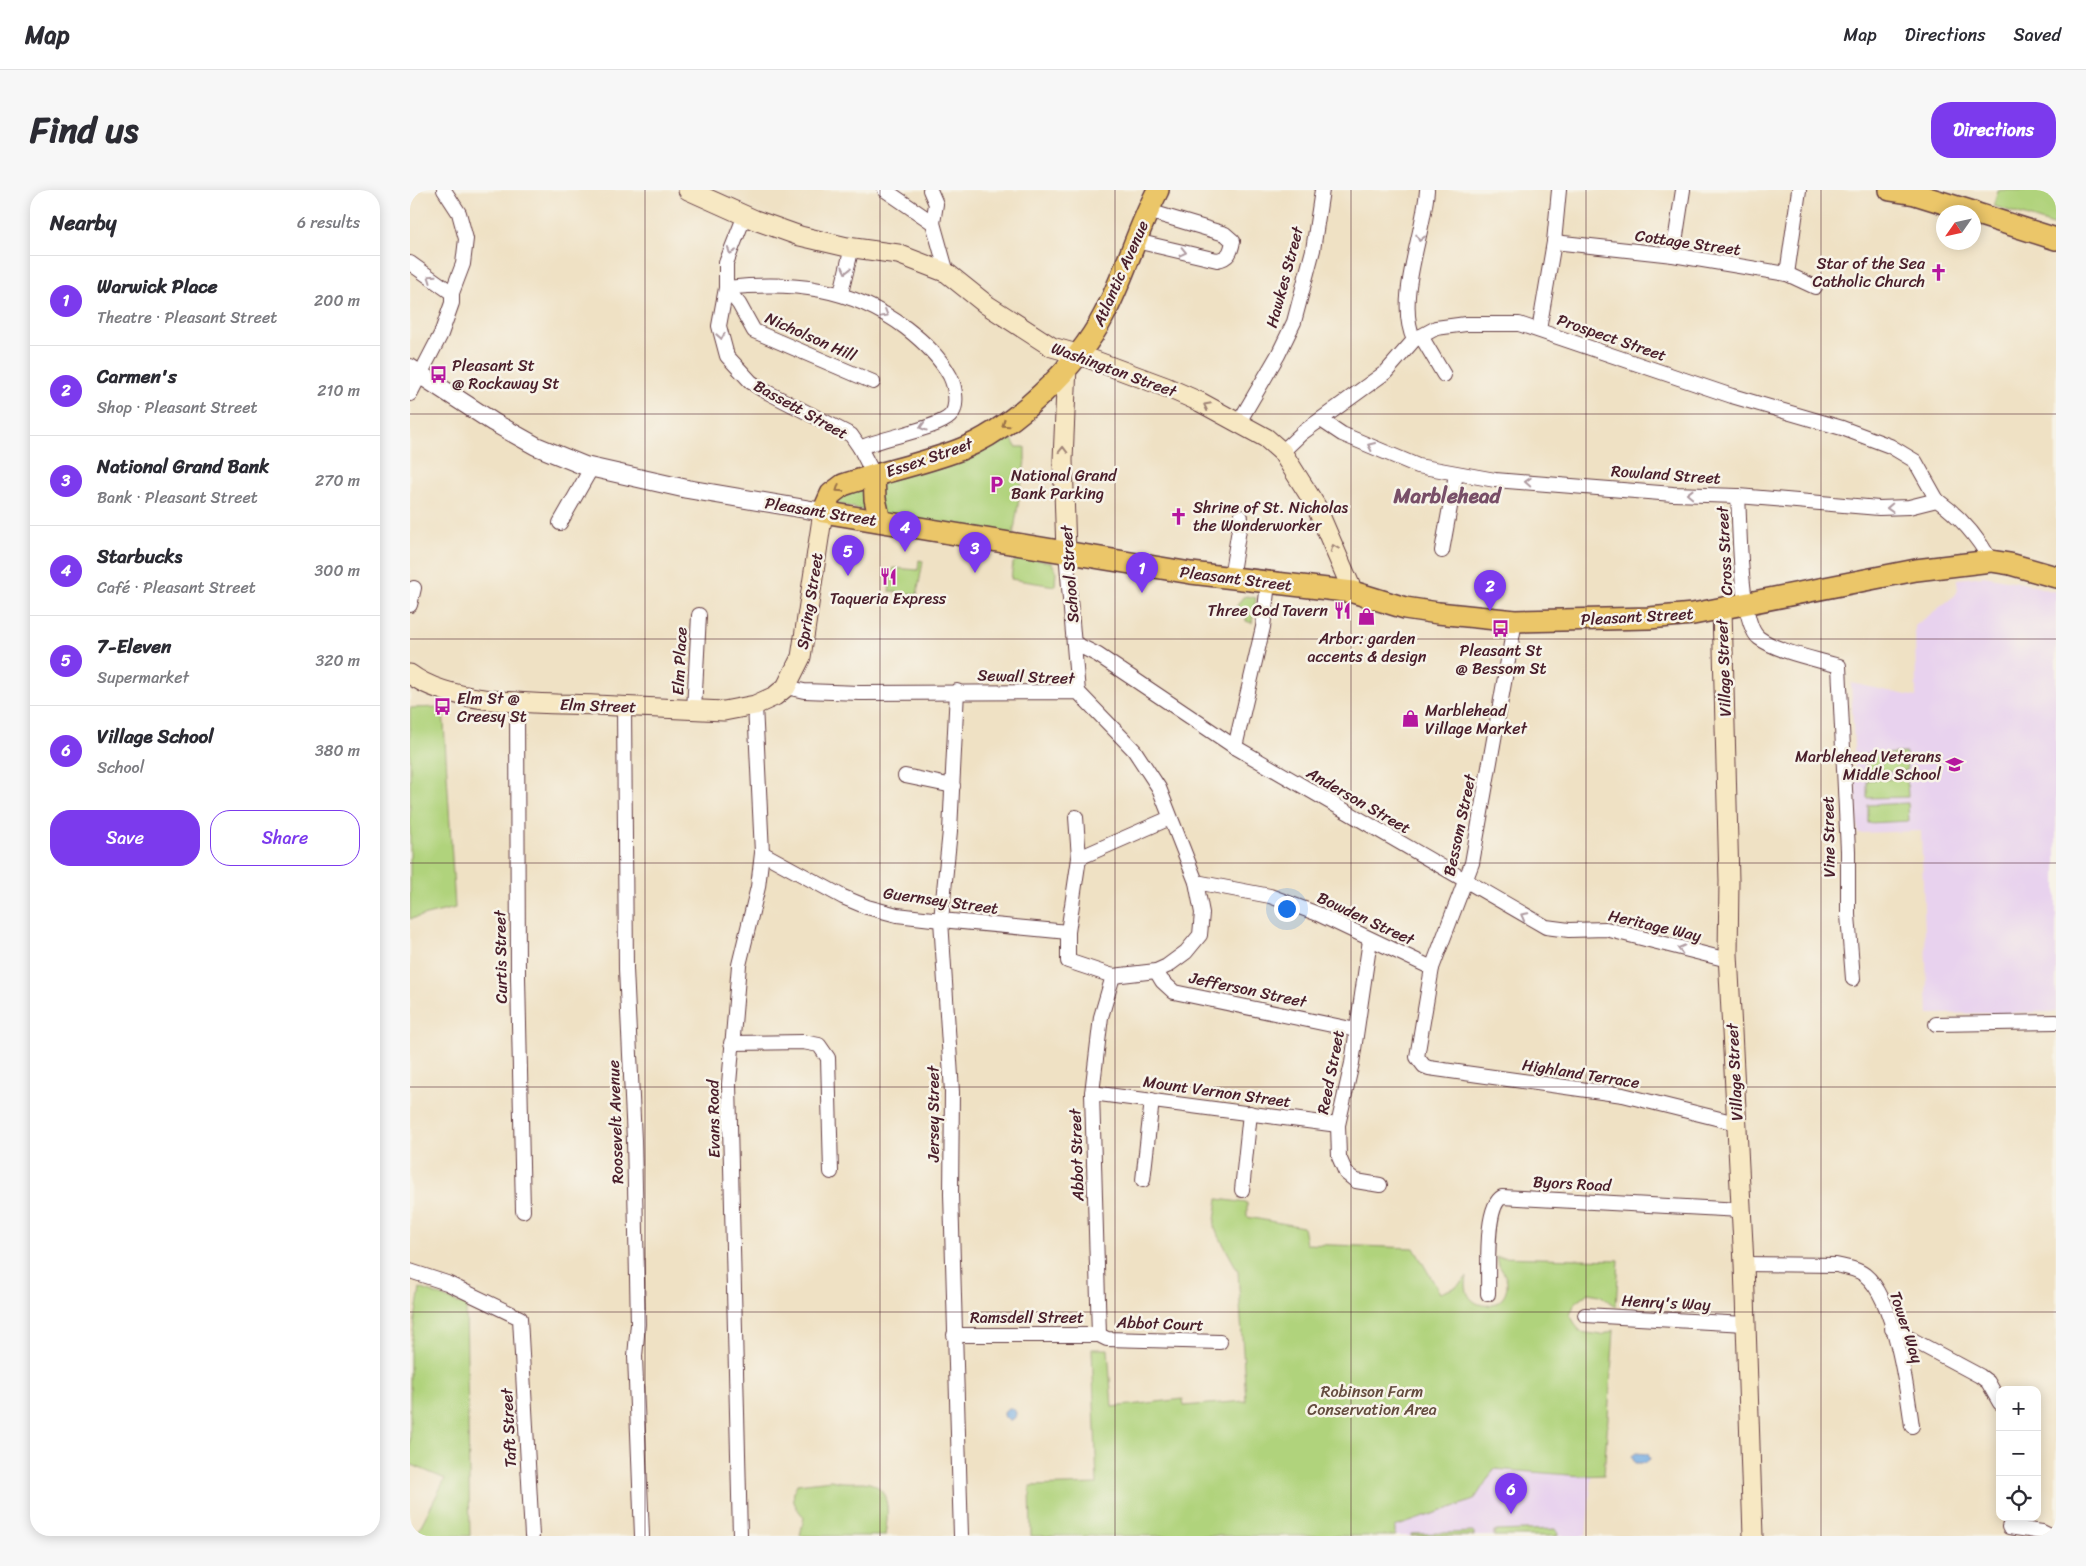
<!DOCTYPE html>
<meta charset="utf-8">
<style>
:root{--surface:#fff;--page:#f7f7f7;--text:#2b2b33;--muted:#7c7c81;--line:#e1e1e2;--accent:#7c3aed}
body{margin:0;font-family:Sriracha,sans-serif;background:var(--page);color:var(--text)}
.controls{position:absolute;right:15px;bottom:15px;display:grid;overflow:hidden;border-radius:10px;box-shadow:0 2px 12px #0003}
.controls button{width:45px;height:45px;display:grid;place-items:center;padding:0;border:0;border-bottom:1px solid var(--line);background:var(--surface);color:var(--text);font:25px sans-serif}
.compass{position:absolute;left:1526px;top:15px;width:45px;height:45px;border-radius:50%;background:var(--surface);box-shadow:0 2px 12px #0003;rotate:236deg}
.you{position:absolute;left:876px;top:718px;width:18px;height:18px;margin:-12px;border:4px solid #fff;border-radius:50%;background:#1a73e8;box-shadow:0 0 0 8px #1a73e833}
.badge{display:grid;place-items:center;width:32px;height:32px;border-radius:50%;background:var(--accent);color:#fff;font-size:16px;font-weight:700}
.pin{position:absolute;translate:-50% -41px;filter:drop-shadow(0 1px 2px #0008)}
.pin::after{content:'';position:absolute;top:26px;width:18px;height:15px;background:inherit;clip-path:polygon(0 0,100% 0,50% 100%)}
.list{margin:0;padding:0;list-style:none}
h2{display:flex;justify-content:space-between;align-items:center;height:65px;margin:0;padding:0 20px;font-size:21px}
h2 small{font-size:16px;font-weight:400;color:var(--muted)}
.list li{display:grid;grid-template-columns:32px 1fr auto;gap:15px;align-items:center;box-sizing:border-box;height:90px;padding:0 20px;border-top:1px solid var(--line)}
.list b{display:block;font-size:19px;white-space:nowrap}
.list p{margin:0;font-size:16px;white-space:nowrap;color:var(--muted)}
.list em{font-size:16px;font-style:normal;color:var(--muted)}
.actions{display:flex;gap:10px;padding:15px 20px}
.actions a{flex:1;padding:11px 0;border:1px solid var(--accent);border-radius:20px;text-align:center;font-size:18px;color:var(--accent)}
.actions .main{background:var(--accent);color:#fff}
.icon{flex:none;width:28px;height:28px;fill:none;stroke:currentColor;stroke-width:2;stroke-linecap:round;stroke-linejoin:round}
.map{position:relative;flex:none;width:1646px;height:1346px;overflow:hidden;border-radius:20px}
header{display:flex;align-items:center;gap:30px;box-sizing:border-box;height:70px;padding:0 25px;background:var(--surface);border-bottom:1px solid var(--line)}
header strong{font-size:24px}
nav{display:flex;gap:28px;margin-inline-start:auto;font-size:18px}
.intro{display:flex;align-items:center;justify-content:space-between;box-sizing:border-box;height:120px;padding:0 30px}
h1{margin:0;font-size:35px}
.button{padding:12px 22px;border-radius:20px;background:var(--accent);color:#fff;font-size:18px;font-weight:700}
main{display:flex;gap:30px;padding:0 30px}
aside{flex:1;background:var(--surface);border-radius:20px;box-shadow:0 2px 12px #0003}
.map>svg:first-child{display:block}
.built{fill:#e8d2ee}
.green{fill:#b0d37c;stroke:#7d7954}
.water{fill:#72abe2;stroke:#5e6586}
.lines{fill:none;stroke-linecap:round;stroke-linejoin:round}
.minor-casing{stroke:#633c42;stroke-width:16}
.tertiary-casing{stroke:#633c42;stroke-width:20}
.secondary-casing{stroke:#633c42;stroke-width:21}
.primary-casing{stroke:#633c42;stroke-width:24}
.minor{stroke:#fff;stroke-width:14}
.tertiary{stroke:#fff;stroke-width:18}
.secondary{stroke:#f7e8c3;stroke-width:19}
.primary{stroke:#ebc669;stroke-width:21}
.oneway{stroke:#ae9aa0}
.oneway2{stroke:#a08477}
.oneway3{stroke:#9a724a}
.grid{fill:none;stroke:#4a1f2b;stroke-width:1;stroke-opacity:0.55}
.labels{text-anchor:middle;stroke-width:5;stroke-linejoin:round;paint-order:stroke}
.street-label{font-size:16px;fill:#4a1f2b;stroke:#f7f3e8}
.poi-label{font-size:16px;fill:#4a1f2b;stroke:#f7f3e8;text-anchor:start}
.park-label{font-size:16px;fill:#644c3f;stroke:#f7f3e8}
.district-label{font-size:21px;font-weight:bold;fill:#784f68;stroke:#f7f3e8}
</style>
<header>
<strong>Map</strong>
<nav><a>Map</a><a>Directions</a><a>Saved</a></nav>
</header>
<div class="intro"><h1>Find us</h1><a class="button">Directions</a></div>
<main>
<aside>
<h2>Nearby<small>6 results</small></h2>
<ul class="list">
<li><span class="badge">1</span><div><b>Warwick Place</b><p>Theatre · Pleasant Street</p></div><em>200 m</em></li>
<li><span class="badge">2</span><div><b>Carmen's</b><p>Shop · Pleasant Street</p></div><em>210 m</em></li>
<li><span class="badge">3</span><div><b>National Grand Bank</b><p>Bank · Pleasant Street</p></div><em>270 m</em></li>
<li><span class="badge">4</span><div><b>Starbucks</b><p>Café · Pleasant Street</p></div><em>300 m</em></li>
<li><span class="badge">5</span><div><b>7-Eleven</b><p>Supermarket</p></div><em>320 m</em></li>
<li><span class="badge">6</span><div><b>Village School</b><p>School</p></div><em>380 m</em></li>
</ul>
<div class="actions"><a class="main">Save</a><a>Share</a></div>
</aside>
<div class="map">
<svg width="1646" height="1346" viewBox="0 0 1646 1346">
<rect width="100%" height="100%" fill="#f7f3e8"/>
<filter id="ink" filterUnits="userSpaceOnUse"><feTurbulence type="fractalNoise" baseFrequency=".02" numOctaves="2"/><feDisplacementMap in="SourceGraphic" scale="10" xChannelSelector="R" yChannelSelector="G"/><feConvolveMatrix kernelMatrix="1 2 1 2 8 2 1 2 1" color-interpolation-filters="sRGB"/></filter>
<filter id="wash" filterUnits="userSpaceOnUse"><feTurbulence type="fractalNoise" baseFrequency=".0096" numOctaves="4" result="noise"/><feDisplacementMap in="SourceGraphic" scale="20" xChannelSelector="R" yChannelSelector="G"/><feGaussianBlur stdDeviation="1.12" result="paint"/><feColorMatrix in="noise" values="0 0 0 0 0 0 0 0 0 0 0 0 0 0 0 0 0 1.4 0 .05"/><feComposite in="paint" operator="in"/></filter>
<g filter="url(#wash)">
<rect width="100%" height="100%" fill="#efe1c4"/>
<g class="built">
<path d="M1574,386L1613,393L1646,402V822L1518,824L1511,641L1448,643L1441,493L1506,507L1505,436L1543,407L1548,400L1547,389Z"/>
<path d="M1084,1279L1182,1285L1176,1346H985V1337L1064,1310Z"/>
</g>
<g class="green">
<path d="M1588,0H1646V36L1584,16Z"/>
<path d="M594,234L606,257H615V271L602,353L526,339L417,311Z"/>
<path d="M611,367L641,372L646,380L645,396L601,389L603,373Z"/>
<path d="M509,370L513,371L507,405L479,401L483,378L508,380Z"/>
<path d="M837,406L846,408L842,433L836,431V421L824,420L833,407Z"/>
<path d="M33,517L45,718L0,729V518Z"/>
<path d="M1496,563L1497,581L1456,583V564Z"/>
<path d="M1497,588L1498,607L1457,608V590Z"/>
<path d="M1498,613L1499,631L1458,633V615Z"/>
<path d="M808,1009L837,1013V1027L893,1037L896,1054L1004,1058L1030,1103L1046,1097L1057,1087C1049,1121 1095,1125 1097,1096C1098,1084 1087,1077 1086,1067L1209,1070L1206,1117L1190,1105L1178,1103L1165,1113L1160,1125L1170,1142L1192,1145L1204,1140L1194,1285L1172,1286L1084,1279L1064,1310L985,1337V1346H621L620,1296L687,1294L682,1159H698L702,1217L773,1209L774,1216L836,1211L828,1081L804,1037Z"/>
<path d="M10,1098L56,1116L60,1346H0L6,1345L35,1289L0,1274V1160Z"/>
<path d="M421,1290C432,1293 442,1292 453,1292C483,1294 478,1325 475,1346H390L394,1327C384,1316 380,1309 387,1294Z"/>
<path d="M1147,1339L1148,1346H1084V1341Z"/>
<path d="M1064,1342V1346H1001V1344Z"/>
</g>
<g class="water">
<circle cx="600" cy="1224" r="6"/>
<path d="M1226,1263L1238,1264L1240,1270L1236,1273H1225L1222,1266Z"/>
</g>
</g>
<g filter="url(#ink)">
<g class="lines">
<defs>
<g id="minor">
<path d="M475,0L523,33L537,83"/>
<path d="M520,0L526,14L523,33"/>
<path d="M335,25L316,73V98L309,136L317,166L341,192L353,200L441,245L450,258L464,285"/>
<path d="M726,51L807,70C819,68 821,62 823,51L815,44L738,21"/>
<path d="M1144,52L1263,65L1377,84L1405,97"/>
<path d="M1263,65L1273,0"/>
<path d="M0,73L42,103"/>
<path d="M1377,84L1389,0"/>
<path d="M316,98C383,91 441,97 496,138C514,152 529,166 540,186C545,196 549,217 540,226C527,239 471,248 450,258"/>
<path d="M316,98L329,114L344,141L463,192"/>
<path d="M431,103L442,57"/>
<path d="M1129,140L1144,52L1149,0"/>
<path d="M1011,146L1034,185"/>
<path d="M1004,150C985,109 1014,45 1017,0"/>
<path d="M0,204L31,144L42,113V103L53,74L56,49L49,23L34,0"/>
<path d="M911,230L932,244L1008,276L1085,290L1263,304L1328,306L1469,318L1499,317L1527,310C1551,327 1567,346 1581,371"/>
<path d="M829,232L868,165L884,132L903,60L912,0"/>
<path d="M872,262L892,243L976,182L1004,150L1026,138L1056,134H1109L1322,206L1432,238L1480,256L1505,271L1527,310"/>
<path d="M1328,306C1330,333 1329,433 1349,448C1368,462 1406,469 1429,476L1438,661V725L1443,789"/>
<path d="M150,333L182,277"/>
<path d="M1032,361L1046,284"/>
<path d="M656,362L668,502"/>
<path d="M821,388L831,327"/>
<path d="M0,415L4,398"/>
<path d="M1105,431L1062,673L1022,778L1007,867L1014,876L1019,878L1213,905L1326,933"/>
<path d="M664,453L688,465L825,557L1136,737L1159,740L1196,739L1318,770"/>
<path d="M376,497L394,501L450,503L668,502L724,560L749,598L786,692L792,723L790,745L776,762L757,776L746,781L703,786L658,771V742L669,668L760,628"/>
<path d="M547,501L540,641L531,730L542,902L541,1004L551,1346"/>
<path d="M107,512L108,787L113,1021"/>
<path d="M214,516L216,779L224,950L228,1134L225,1166L232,1346"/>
<path d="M284,520L289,425"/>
<path d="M825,557L853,437L858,393"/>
<path d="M495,586L543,596"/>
<path d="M666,627L669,668"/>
<path d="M352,663L433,707L457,717L487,725L531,730L658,742"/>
<path d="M786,692L860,706L908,724L1022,778"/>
<path d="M960,750L942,873L928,935L929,967L936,983L946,991L970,995"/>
<path d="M746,781L752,791L764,802L946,840"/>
<path d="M1526,834L1646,832"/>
<path d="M321,853L393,852L409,855L418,868L421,982"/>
<path d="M682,903L928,935"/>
<path d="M733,990L742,910"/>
<path d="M832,1000L840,923"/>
<path d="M1334,1074L1426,1075C1436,1077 1447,1079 1455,1085C1485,1109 1497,1199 1502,1236"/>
<path d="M0,1081L37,1093L110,1128L122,1346"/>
<path d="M1078,1104C1079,1083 1074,1017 1092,1007L1331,1020"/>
<path d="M1175,1125L1335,1134"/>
<path d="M1482,1139L1570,1186L1578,1192L1590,1213"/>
<path d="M544,1145H689L697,1149L810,1152"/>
<path d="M689,1145L682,903L691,827L703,786"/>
<path d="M1599,1337L1632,1342L1640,1346"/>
<path d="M330,1346L319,894L329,775L348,697L352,663L345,515"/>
</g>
<path id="tertiary" d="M0,178L83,232L126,256L175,276L277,299L413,322"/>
<g id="secondary">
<path d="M278,0L345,30L390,46L437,57L488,64L537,83L577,115L642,157L667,164L756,197L790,212L856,248L872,262L906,316L943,402"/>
<path d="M656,362L653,270L657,175"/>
<path d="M1312,419L1319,691L1318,764L1334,1074L1343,1346"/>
<path d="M0,484C42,516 133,513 185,515C228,517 271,519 314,521L345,515L365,506L376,497L391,467L413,322"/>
</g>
<g id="primary">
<path d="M748,0C727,40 715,85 694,125C668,176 603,239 549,260C512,274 472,282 433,295L421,304L413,322L781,383L943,402L995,418L1028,423L1105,431L1239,428L1283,424L1506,380L1581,371L1600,374L1646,387"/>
<path d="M1480,0L1505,4L1563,22"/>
<path d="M1564,23L1646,49"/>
<path d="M464,285L465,309L470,331"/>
</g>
</defs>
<use href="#minor" class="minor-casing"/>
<use href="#tertiary" class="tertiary-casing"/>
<use href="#secondary" class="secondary-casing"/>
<use href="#primary" class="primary-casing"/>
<use href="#minor" class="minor"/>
<use href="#tertiary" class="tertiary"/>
<use href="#secondary" class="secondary"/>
<use href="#primary" class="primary"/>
</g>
<defs><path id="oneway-chevron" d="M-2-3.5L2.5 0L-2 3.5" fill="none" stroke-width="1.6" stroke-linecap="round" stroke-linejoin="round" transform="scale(1.25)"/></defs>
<g class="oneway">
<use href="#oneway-chevron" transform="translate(1010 48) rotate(102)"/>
<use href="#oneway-chevron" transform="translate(321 61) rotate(112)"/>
<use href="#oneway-chevron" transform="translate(773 62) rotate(13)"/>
<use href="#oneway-chevron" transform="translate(436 80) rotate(104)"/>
<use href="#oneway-chevron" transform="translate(21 88) rotate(-145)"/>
<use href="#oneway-chevron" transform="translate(475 124) rotate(31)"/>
<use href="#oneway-chevron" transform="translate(311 146) rotate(80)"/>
<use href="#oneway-chevron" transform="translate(513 237) rotate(163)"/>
<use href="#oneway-chevron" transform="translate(961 256) rotate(-155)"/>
<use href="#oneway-chevron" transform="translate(1118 292) rotate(-177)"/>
<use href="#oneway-chevron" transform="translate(1280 304) rotate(-179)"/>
<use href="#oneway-chevron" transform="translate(1480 318) rotate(178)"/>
<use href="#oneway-chevron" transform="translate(1114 726) rotate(-152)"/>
<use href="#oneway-chevron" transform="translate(1271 759) rotate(-166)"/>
</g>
<g class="oneway2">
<use href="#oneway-chevron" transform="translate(797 216) rotate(-153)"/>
<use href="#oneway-chevron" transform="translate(653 260) rotate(-89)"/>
<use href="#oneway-chevron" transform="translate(924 358) rotate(-111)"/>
</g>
<g class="oneway3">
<use href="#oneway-chevron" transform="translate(595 234) rotate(146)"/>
<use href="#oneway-chevron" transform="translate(429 299) rotate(146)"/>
</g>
</g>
<path class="grid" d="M235,0V1346M470,0V1346M705,0V1346M941,0V1346M1176,0V1346M1411,0V1346M0,224H1646M0,449H1646M0,673H1646M0,897H1646M0,1122H1646"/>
<defs>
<symbol id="church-bare" viewBox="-9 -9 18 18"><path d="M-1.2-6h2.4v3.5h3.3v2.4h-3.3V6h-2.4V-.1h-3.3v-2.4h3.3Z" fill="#b5179e" stroke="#f7f3e8" stroke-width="2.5" paint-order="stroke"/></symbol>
<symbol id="bus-bare" viewBox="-9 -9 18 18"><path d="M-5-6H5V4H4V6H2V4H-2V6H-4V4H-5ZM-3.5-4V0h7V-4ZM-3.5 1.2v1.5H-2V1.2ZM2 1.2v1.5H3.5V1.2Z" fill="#b5179e" stroke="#f7f3e8" stroke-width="2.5" paint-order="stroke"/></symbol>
<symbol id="parking-bare" viewBox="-9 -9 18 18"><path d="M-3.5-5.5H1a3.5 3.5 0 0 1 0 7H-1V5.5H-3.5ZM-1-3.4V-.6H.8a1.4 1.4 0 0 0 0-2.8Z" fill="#b5179e" stroke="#f7f3e8" stroke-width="2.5" paint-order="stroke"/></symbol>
<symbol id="restaurant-bare" viewBox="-9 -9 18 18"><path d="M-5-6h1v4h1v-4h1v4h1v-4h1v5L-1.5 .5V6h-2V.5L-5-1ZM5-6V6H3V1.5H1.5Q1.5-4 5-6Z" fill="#b5179e" stroke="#f7f3e8" stroke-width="2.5" paint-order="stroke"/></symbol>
<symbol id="shop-bare" viewBox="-9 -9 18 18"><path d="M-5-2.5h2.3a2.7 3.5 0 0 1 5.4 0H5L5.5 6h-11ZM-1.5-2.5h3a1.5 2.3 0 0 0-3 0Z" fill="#b5179e" stroke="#f7f3e8" stroke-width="2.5" paint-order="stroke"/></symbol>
<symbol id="school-bare" viewBox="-9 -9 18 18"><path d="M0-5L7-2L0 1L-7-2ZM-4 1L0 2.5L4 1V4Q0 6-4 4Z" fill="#b5179e" stroke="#f7f3e8" stroke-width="2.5" paint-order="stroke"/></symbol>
</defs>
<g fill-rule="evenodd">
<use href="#church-bare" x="1516" y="70" width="25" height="25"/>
<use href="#bus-bare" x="16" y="172" width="25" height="25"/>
<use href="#parking-bare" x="574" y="282" width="25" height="25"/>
<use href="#church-bare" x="756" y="314" width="25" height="25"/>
<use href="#restaurant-bare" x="466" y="374" width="25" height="25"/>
<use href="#restaurant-bare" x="920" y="408" width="25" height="25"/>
<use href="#shop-bare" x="944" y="414" width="25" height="25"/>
<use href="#bus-bare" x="1078" y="426" width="25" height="25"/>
<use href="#bus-bare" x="20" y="504" width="25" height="25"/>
<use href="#shop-bare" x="988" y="516" width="25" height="25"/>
<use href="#school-bare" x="1532" y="562" width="25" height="25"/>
</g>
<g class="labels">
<g class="street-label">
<text transform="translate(1278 52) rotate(8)" y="6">Cottage Street</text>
<text transform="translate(710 83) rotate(-66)" y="6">Atlantic Avenue</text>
<text transform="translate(874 87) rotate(-75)" y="6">Hawkes Street</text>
<text transform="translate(401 146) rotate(24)" y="6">Nicholson Hill</text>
<text transform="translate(1202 147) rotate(19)" y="6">Prospect Street</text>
<text transform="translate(704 179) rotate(20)" y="6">Washington Street</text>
<text transform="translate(391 219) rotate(29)" y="6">Bassett Street</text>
<text transform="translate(519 267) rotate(-19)" y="6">Essex Street</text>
<text transform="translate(1256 284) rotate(4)" y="6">Rowland Street</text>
<text transform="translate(411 321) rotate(9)" y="6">Pleasant Street</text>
<text transform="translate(1314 361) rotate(-93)" y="6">Cross Street</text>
<text transform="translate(659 384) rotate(-94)" y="6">School Street</text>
<text transform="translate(826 388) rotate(7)" y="6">Pleasant Street</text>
<text transform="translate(399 411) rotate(-81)" y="6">Spring Street</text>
<text transform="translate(1227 426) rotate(-3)" y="6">Pleasant Street</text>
<text transform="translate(269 471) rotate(-87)" y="6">Elm Place</text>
<text transform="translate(1313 478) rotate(-92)" y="6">Village Street</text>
<text transform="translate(616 486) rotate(2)" y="6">Sewall Street</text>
<text transform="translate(188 515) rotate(2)" y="6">Elm Street</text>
<text transform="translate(949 610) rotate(30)" y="6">Anderson Street</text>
<text transform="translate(1049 635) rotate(-78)" y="6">Bessom Street</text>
<text transform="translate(1418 647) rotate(-91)" y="6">Vine Street</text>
<text transform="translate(531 710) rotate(8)" y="6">Guernsey Street</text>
<text transform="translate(956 728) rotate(25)" y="6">Bowden Street</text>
<text transform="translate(1245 735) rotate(13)" y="6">Heritage Way</text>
<text transform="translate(90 767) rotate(-91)" y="6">Curtis Street</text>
<text transform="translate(838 799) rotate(12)" y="6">Jefferson Street</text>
<text transform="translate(920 882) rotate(-79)" y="6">Reed Street</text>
<text transform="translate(1324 882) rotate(-93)" y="6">Village Street</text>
<text transform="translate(1171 883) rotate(9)" y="6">Highland Terrace</text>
<text transform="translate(807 901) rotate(8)" y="6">Mount Vernon Street</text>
<text transform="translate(523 924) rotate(-90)" y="6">Jersey Street</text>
<text transform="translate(303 929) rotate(-91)" y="6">Evans Road</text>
<text transform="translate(205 932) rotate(-92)" y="6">Roosevelt Avenue</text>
<text transform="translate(666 965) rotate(-92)" y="6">Abbot Street</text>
<text transform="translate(1162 993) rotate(3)" y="6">Byors Road</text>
<text transform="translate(1256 1112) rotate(3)" y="6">Henry's Way</text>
<text x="617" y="1133">Ramsdell Street</text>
<text transform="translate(750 1133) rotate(2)" y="6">Abbot Court</text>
<text transform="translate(1497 1137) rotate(72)" y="6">Tower Way</text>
<text transform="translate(98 1238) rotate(-93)" y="6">Taft Street</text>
</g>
<g class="poi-label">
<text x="1515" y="79" text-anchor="end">Star of the Sea<tspan x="1515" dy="18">Catholic Church</tspan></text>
<text x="42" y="181">Pleasant St<tspan x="42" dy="18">@ Rockaway St</tspan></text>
<text x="601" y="291">National Grand<tspan x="601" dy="18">Bank Parking</tspan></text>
<text x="783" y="323">Shrine of St. Nicholas<tspan x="783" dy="18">the Wonderworker</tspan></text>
<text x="478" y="414" text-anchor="middle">Taqueria Express</text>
<text x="918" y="426" text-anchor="end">Three Cod Tavern</text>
<text x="957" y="454" text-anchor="middle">Arbor: garden<tspan x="957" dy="18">accents &amp; design</tspan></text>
<text x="1091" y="466" text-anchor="middle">Pleasant St<tspan x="1091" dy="18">@ Bessom St</tspan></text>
<text x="47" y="514">Elm St @<tspan x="47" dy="18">Creesy St</tspan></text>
<text x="1015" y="526">Marblehead<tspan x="1015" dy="18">Village Market</tspan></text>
<text x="1531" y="572" text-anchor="end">Marblehead Veterans<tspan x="1531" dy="18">Middle School</tspan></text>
</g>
<g class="park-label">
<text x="962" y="1207">Robinson Farm<tspan x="962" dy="18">Conservation Area</tspan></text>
</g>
<g class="district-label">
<text x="1037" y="313">Marblehead</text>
</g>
</g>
</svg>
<div class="controls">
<button>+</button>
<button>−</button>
<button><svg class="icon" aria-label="locate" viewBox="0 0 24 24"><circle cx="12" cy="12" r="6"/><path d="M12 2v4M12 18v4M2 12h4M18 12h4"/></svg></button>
</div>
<svg class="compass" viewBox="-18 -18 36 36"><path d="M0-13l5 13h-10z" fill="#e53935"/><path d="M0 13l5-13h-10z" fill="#7c7c81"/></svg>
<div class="you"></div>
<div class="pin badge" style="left:732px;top:403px">1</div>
<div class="pin badge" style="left:1080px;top:421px">2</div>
<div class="pin badge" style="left:565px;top:383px">3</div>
<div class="pin badge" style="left:495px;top:362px">4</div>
<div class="pin badge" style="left:438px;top:386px">5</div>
<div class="pin badge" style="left:1101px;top:1324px">6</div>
</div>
</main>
